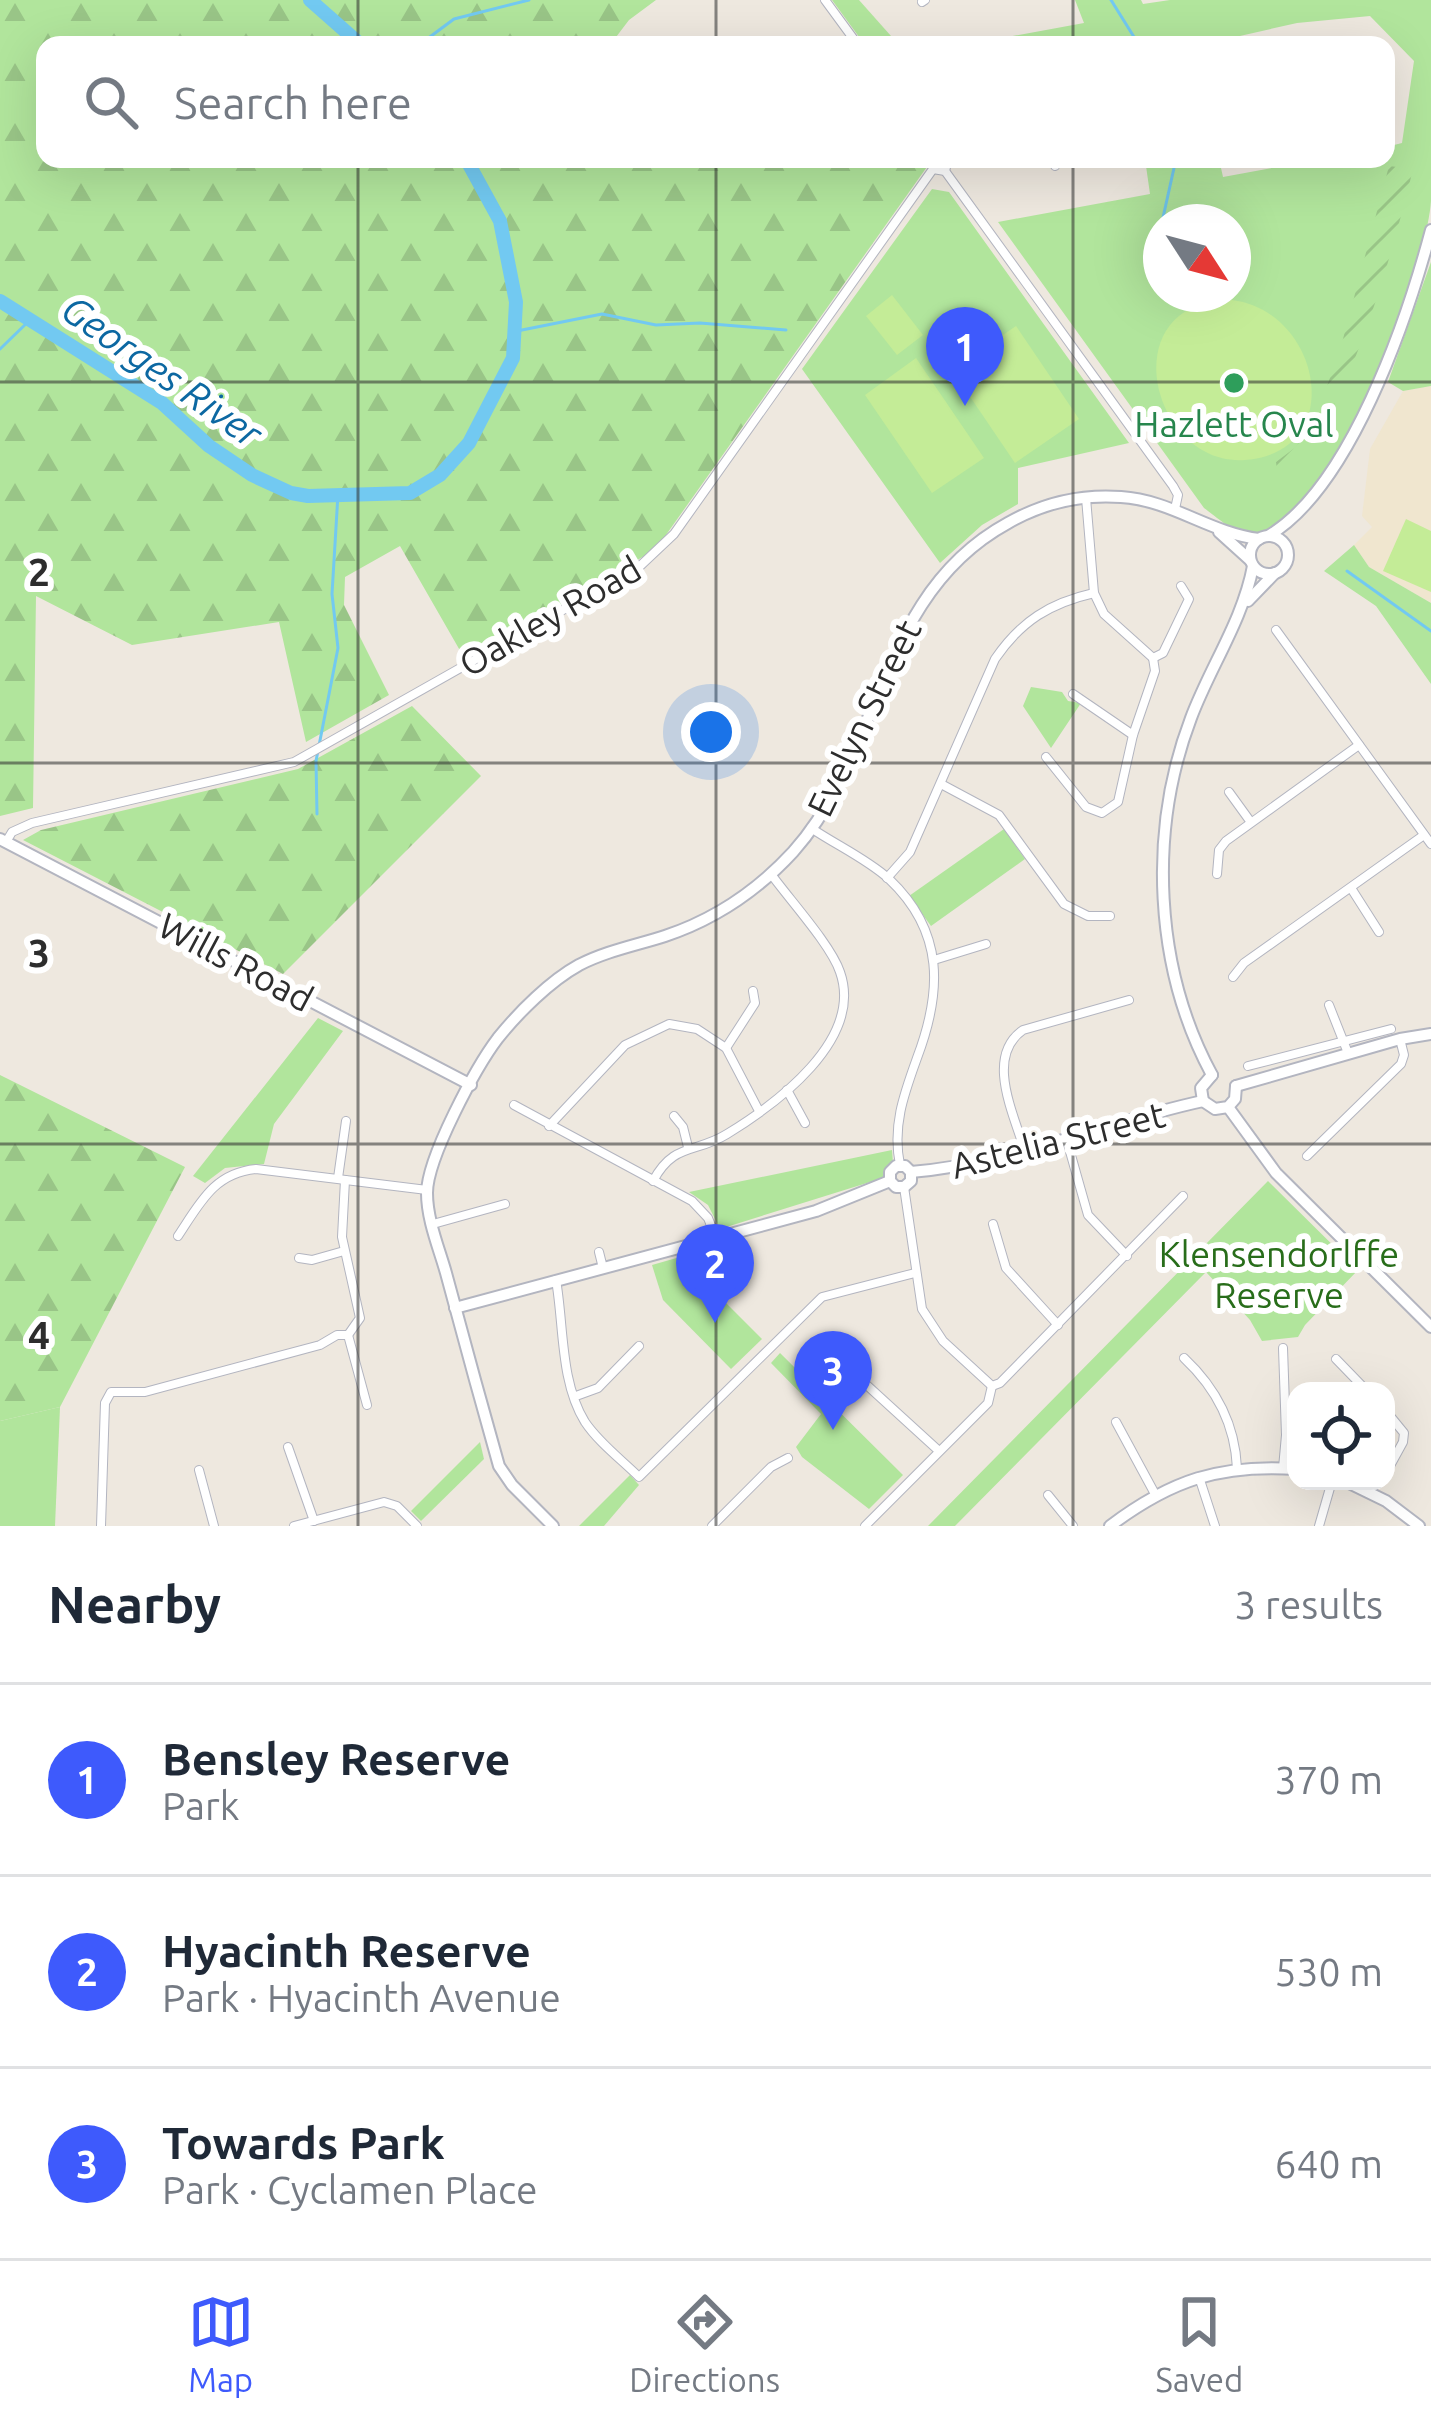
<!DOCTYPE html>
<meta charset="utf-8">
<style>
:root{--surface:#fff;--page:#f6f6f7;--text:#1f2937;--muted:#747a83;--line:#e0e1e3;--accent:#3e5afc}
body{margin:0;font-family:Ubuntu,sans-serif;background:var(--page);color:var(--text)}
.controls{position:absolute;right:36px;bottom:36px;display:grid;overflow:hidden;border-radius:24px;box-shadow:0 12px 48px #0002}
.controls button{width:108px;height:108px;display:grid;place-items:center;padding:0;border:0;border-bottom:3px solid var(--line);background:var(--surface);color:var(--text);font:60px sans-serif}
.compass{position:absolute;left:1143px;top:204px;width:108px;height:108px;border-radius:50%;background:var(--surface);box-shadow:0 12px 48px #0002;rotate:126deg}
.you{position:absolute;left:711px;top:732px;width:42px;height:42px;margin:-30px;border:9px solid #fff;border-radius:50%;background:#1a73e8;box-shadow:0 0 0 18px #1a73e833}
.badge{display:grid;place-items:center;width:78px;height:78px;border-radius:50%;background:var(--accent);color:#fff;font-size:39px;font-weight:700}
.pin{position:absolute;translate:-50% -99px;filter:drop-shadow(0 3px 6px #0008)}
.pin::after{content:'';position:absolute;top:63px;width:42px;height:36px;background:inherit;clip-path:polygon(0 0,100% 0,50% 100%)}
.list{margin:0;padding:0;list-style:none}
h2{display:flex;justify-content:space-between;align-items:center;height:156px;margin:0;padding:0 48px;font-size:51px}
h2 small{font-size:39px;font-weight:400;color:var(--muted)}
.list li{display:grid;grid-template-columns:78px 1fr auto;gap:36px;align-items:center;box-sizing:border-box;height:192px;padding:0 48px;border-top:3px solid var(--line)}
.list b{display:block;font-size:45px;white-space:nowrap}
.list p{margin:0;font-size:39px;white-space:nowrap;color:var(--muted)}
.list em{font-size:39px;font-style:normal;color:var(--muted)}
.icon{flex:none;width:66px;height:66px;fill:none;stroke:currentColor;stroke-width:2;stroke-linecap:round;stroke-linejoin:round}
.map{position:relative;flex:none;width:1431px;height:1526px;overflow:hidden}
.search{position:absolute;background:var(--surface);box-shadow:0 12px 48px #0002;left:36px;right:36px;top:36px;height:132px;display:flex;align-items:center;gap:30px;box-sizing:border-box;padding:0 42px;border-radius:24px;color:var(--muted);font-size:45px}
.sheet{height:732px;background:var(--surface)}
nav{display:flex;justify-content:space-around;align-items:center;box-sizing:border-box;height:168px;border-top:3px solid var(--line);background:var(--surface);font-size:33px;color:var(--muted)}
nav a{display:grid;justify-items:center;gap:6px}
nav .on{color:var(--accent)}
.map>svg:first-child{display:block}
.education{fill:#f0e6cf}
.grass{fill:#b1e59c;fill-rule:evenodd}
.forest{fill:url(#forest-firs)}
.garden{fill:url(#garden-furrows)}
.pitch{fill:#c4ec97}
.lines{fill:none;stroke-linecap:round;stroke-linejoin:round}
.stream{stroke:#72c9f1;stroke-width:3}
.river{stroke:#72c9f1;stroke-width:14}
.street-casing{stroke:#b3b5c0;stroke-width:10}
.secondary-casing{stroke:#b3b5c0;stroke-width:14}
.street{stroke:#fff;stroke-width:8}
.secondary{stroke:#fff;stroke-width:10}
.grid{fill:none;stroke:#2d2d2d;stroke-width:3;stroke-opacity:0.55}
.leisure-dot{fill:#2e9e5b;stroke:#fff;stroke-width:4.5}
.labels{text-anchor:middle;stroke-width:12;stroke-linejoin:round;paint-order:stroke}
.leisure-label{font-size:36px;fill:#27864d;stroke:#fff}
.street-label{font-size:36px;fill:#2d2d2d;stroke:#fff}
.park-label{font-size:36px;fill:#286d1a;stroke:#fff}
.water-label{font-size:39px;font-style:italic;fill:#0c68a2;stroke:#fff}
.grid-label{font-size:39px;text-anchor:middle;font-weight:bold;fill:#2d2d2d;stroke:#fff;stroke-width:12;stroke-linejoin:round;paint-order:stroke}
</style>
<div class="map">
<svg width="1431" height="1526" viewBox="0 0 1431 1526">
<defs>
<pattern id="forest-firs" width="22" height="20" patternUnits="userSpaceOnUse" patternTransform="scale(3)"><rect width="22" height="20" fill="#b1e59c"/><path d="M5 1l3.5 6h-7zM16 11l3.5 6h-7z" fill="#99c587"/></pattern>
<pattern id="garden-furrows" width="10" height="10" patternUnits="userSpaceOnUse" patternTransform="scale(3)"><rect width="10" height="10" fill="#b1e59c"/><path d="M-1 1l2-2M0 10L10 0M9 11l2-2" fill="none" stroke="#99c587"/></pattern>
</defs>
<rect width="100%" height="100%" fill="#eee8df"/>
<path class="education" d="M1431,386V603L1369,567L1354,545L1372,527L1362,516L1370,449L1403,391Z"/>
<g class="grass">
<path d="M832,0H859L899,45H865Z"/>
<path d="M1075,0H1141L1143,4L1170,0H1431C1431,66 1431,135 1431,201C1426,273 1331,526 1251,534C1235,535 1217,517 1204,508L998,222L1150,194L1145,159H1219L1223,177L1320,159H1386V147L1402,143L1414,61L1370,16L1297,23L1200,45H964L1084,23ZM1161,222H1233V294H1161Z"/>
<path d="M932,189L949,192L1129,443L1018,468V504L982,525L940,563L802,369Z"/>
<path d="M1431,262V386L1403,391L1388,382Z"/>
<path d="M1354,545L1369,567L1431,603V684L1376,606L1324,571Z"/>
<path d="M1031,687L1062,692L1068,701L1081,703L1051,748L1023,706Z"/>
<path d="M1004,829L1025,859L931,926L909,896Z"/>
<path d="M318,1018L343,1031L274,1124L264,1164L225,1168L205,1183L193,1176Z"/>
<path d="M892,1150L893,1163L883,1178L720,1229L708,1205L689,1192Z"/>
<path d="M1268,1181L1358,1270L1305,1325L1298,1337L1262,1341L1250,1320L1206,1272L955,1526H928Z"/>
<path d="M680,1257L762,1339L731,1369L663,1300L652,1265Z"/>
<path d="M780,1353L903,1475L869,1509L802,1457L796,1447L821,1414L771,1363Z"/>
<path d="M60,1407L55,1526H0V1421Z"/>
<path d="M480,1442L484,1459L421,1521L411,1511Z"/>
<path d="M630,1475L639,1485L604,1526H579Z"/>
</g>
<g class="forest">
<path d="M0,0H656L629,20L610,45H45V159H850L929,164L656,549L505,638L502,634L462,654L400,546L345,577L344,605L389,695L306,742L279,622L132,645L36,596L33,808L0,816Z"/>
<path d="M412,706L481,776L283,974L23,840L41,830L298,769Z"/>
<path d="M0,1075L185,1167L60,1407L0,1421Z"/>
</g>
<path class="garden" d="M1389,166L1413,169C1398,232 1341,452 1277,470L1276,462L1296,447L1316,419L1343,339Z"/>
<g class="pitch">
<path d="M892,295L923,335L897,355L866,316Z"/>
<path d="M1232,300C1321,311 1349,452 1245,460C1151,467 1110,300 1232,300Z"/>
<path d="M1016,326L1079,419L1015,463L952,370Z"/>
<path d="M916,358L984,458L932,493L865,395Z"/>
<path d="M1406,519L1431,531V592L1383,571Z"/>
</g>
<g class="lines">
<g class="stream">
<path d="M1111,0L1139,45"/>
<path d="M419,45L454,19L529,0"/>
<path d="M1162,222L1176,159"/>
<path d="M1161,227L1156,260L1161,266"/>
<path d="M517,331L602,314L656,325L700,323L786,330"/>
<path d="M0,349L31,319"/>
<path d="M1347,571L1431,631"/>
<path d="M317,814L316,761L338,648L332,594L338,494"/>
</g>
<g class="river">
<path d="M310,0L361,45"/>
<path d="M0,301L162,403L209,446L252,475L291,493L308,496L410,493L440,475L469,443L513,358L516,302L500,221L466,159"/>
</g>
<defs>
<g id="street">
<path d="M825,0L858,45"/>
<path d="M922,2L925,0"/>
<path d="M933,159V169L945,171L1173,486L1178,495L1175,509"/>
<path d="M1053,159L1055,166"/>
<path d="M945,171L948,159"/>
<path d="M1086,498L1094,593L1104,614L1153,658"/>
<path d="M1276,630L1431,844"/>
<path d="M1153,658L1163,653L1189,599L1181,586"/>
<path d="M1073,694L1133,735"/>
<path d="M1046,757L1086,807L1102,813L1118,802L1133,735L1155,671L1153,658"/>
<path d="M941,784L999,815L1064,904L1088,916H1110"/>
<path d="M1229,792L1250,821"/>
<path d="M811,828C836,845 867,859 889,879C945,932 942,992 917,1058C904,1094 892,1126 900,1165"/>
<path d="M6,842L12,832L32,823L294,762L639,567L674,534L933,169"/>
<path d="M1217,874L1219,850L1226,841L1359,745"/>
<path d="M887,878L910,852L995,659C1021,621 1050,603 1094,593"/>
<path d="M1351,888L1379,932"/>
<path d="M934,960L986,944"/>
<path d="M1233,977L1244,963L1424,835"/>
<path d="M1329,1005L1348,1053"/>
<path d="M726,1048L755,1003L753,991"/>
<path d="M1248,1066L1391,1029"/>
<path d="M787,1090L805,1123"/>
<path d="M514,1105L692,1201L708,1218L716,1238"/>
<path d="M674,1116L683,1127L688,1147"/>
<path d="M549,1126L625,1045L669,1024L697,1029L726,1048L759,1111"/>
<path d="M1067,1141L1088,1215L1127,1256"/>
<path d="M1025,1152C1015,1116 984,1057 1023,1030L1129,1000"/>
<path d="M1307,1156L1401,1064L1404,1055L1400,1039"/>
<path d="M338,1178L346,1121"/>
<path d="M653,1181C674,1142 695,1154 727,1134C776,1104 864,1040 840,972C831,945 789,899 771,874"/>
<path d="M904,1187L922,1309L943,1341L992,1386L1000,1383L1183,1196"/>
<path d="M433,1224L505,1204"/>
<path d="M993,1224L1006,1268L1058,1325"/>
<path d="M178,1236C200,1203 214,1173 256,1169L427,1190"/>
<path d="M599,1252L603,1268"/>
<path d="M299,1258L312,1260L344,1251"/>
<path d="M556,1280C564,1325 560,1382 585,1422C599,1443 622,1460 639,1477L822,1297L915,1273"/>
<path d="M348,1335L367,1405"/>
<path d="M1184,1358C1216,1388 1235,1424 1237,1468"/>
<path d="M1336,1359L1367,1391"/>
<path d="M859,1378L939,1451"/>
<path d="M576,1396L598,1388L639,1346"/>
<path d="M1386,1411L1404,1433L1403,1442L1386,1473"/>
<path d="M1116,1422L1155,1494"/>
<path d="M288,1447L314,1521"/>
<path d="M1283,1468L1286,1435L1283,1348"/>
<path d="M199,1470L214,1526"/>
<path d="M1199,1477L1215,1526"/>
<path d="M1048,1495L1073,1526"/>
<path d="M101,1526L105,1403L111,1392H145L320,1345L337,1335H348L360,1318L342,1237L345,1180"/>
<path d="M294,1526L384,1502L397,1506L417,1526"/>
<path d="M712,1526L771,1467L788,1458"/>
<path d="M865,1526L988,1403L992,1386"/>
<path d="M1319,1526L1332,1481"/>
</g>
<g id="secondary">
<path d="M1219,532L1250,560"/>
<path d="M1268,536C1350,488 1407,320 1431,230"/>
<circle cx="1269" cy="555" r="19"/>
<path d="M1248,601L1275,573"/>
<path d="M0,839L471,1085"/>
<path d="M1212,1075C1154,968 1148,831 1191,718C1210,667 1243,620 1253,566"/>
<path d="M1236,1086L1400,1039L1431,1034"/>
<path d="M1203,1101L1215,1109L1228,1107L1235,1099L1236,1086"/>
<path d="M1203,1101L1201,1088L1212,1075"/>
<path d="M1228,1107L1276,1173L1431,1327"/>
<path d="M911,1172C1012,1164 1105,1122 1203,1101"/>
<path d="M890,1181V1172L896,1166H905L911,1172"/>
<path d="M890,1181L896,1187H904L911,1181V1172"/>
<path d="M455,1308L816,1211L890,1181"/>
<path d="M1345,1481L1386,1501L1419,1526"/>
<path d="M553,1526L512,1485L499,1466C481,1402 463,1337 446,1273C439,1248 427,1220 427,1193C427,1158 476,1067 498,1038C519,1012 550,981 579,965C606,951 637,945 665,936C716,919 757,891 793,852C884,751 876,595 1008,523C1043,503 1081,494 1121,497C1171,500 1210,533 1259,539"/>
<path d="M1110,1526C1171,1480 1220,1464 1296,1469"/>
</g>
</defs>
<use href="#street" class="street-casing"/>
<use href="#secondary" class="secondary-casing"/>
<use href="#street" class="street"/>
<use href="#secondary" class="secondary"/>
</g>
<path class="grid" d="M358,0V45M716,0V45M1073,0V45M358,159V1526M716,159V1526M1073,159V1526M0,382H1431M0,763H1431M0,1144H1431"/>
<circle class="leisure-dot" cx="1234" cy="383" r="12"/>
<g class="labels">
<g class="leisure-label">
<text x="1234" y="437">Hazlett Oval</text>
</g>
<g class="street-label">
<text transform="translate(550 616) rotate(-30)" y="13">Oakley Road</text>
<text transform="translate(864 718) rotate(-64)" y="13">Evelyn Street</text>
<text transform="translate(236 962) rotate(28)" y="13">Wills Road</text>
<text transform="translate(1058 1140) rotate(-14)" y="13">Astelia Street</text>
</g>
<g class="park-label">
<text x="1279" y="1267">Klensendorlffe<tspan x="1279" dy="41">Reserve</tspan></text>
</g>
<g class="water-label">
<text transform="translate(162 371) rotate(35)" y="14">Georges River</text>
</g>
</g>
<g class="grid-label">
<text x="39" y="586">2</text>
<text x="39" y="967">3</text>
<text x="39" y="1349">4</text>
</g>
</svg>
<div class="controls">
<button><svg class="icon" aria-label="locate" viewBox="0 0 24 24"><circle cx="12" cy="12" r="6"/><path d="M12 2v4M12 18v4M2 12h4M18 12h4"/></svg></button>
</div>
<svg class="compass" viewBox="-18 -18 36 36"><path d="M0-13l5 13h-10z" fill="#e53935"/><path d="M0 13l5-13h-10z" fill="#747a83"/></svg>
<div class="you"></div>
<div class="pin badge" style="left:965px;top:406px">1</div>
<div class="pin badge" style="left:715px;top:1323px">2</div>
<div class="pin badge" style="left:833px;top:1430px">3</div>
<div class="search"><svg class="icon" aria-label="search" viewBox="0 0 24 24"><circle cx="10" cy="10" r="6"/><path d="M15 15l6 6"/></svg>Search here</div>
</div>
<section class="sheet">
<h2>Nearby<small>3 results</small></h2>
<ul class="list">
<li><span class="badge">1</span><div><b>Bensley Reserve</b><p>Park</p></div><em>370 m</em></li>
<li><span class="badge">2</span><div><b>Hyacinth Reserve</b><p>Park · Hyacinth Avenue</p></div><em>530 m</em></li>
<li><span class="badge">3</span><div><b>Towards Park</b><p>Park · Cyclamen Place</p></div><em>640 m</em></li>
</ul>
</section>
<nav>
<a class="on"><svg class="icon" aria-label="map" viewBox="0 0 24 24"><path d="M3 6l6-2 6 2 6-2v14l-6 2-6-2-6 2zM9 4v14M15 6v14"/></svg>Map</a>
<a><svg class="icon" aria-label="directions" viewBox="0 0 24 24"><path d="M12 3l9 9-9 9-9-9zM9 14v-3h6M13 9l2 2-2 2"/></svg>Directions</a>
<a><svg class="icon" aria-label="saved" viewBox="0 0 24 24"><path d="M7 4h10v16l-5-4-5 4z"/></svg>Saved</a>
</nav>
